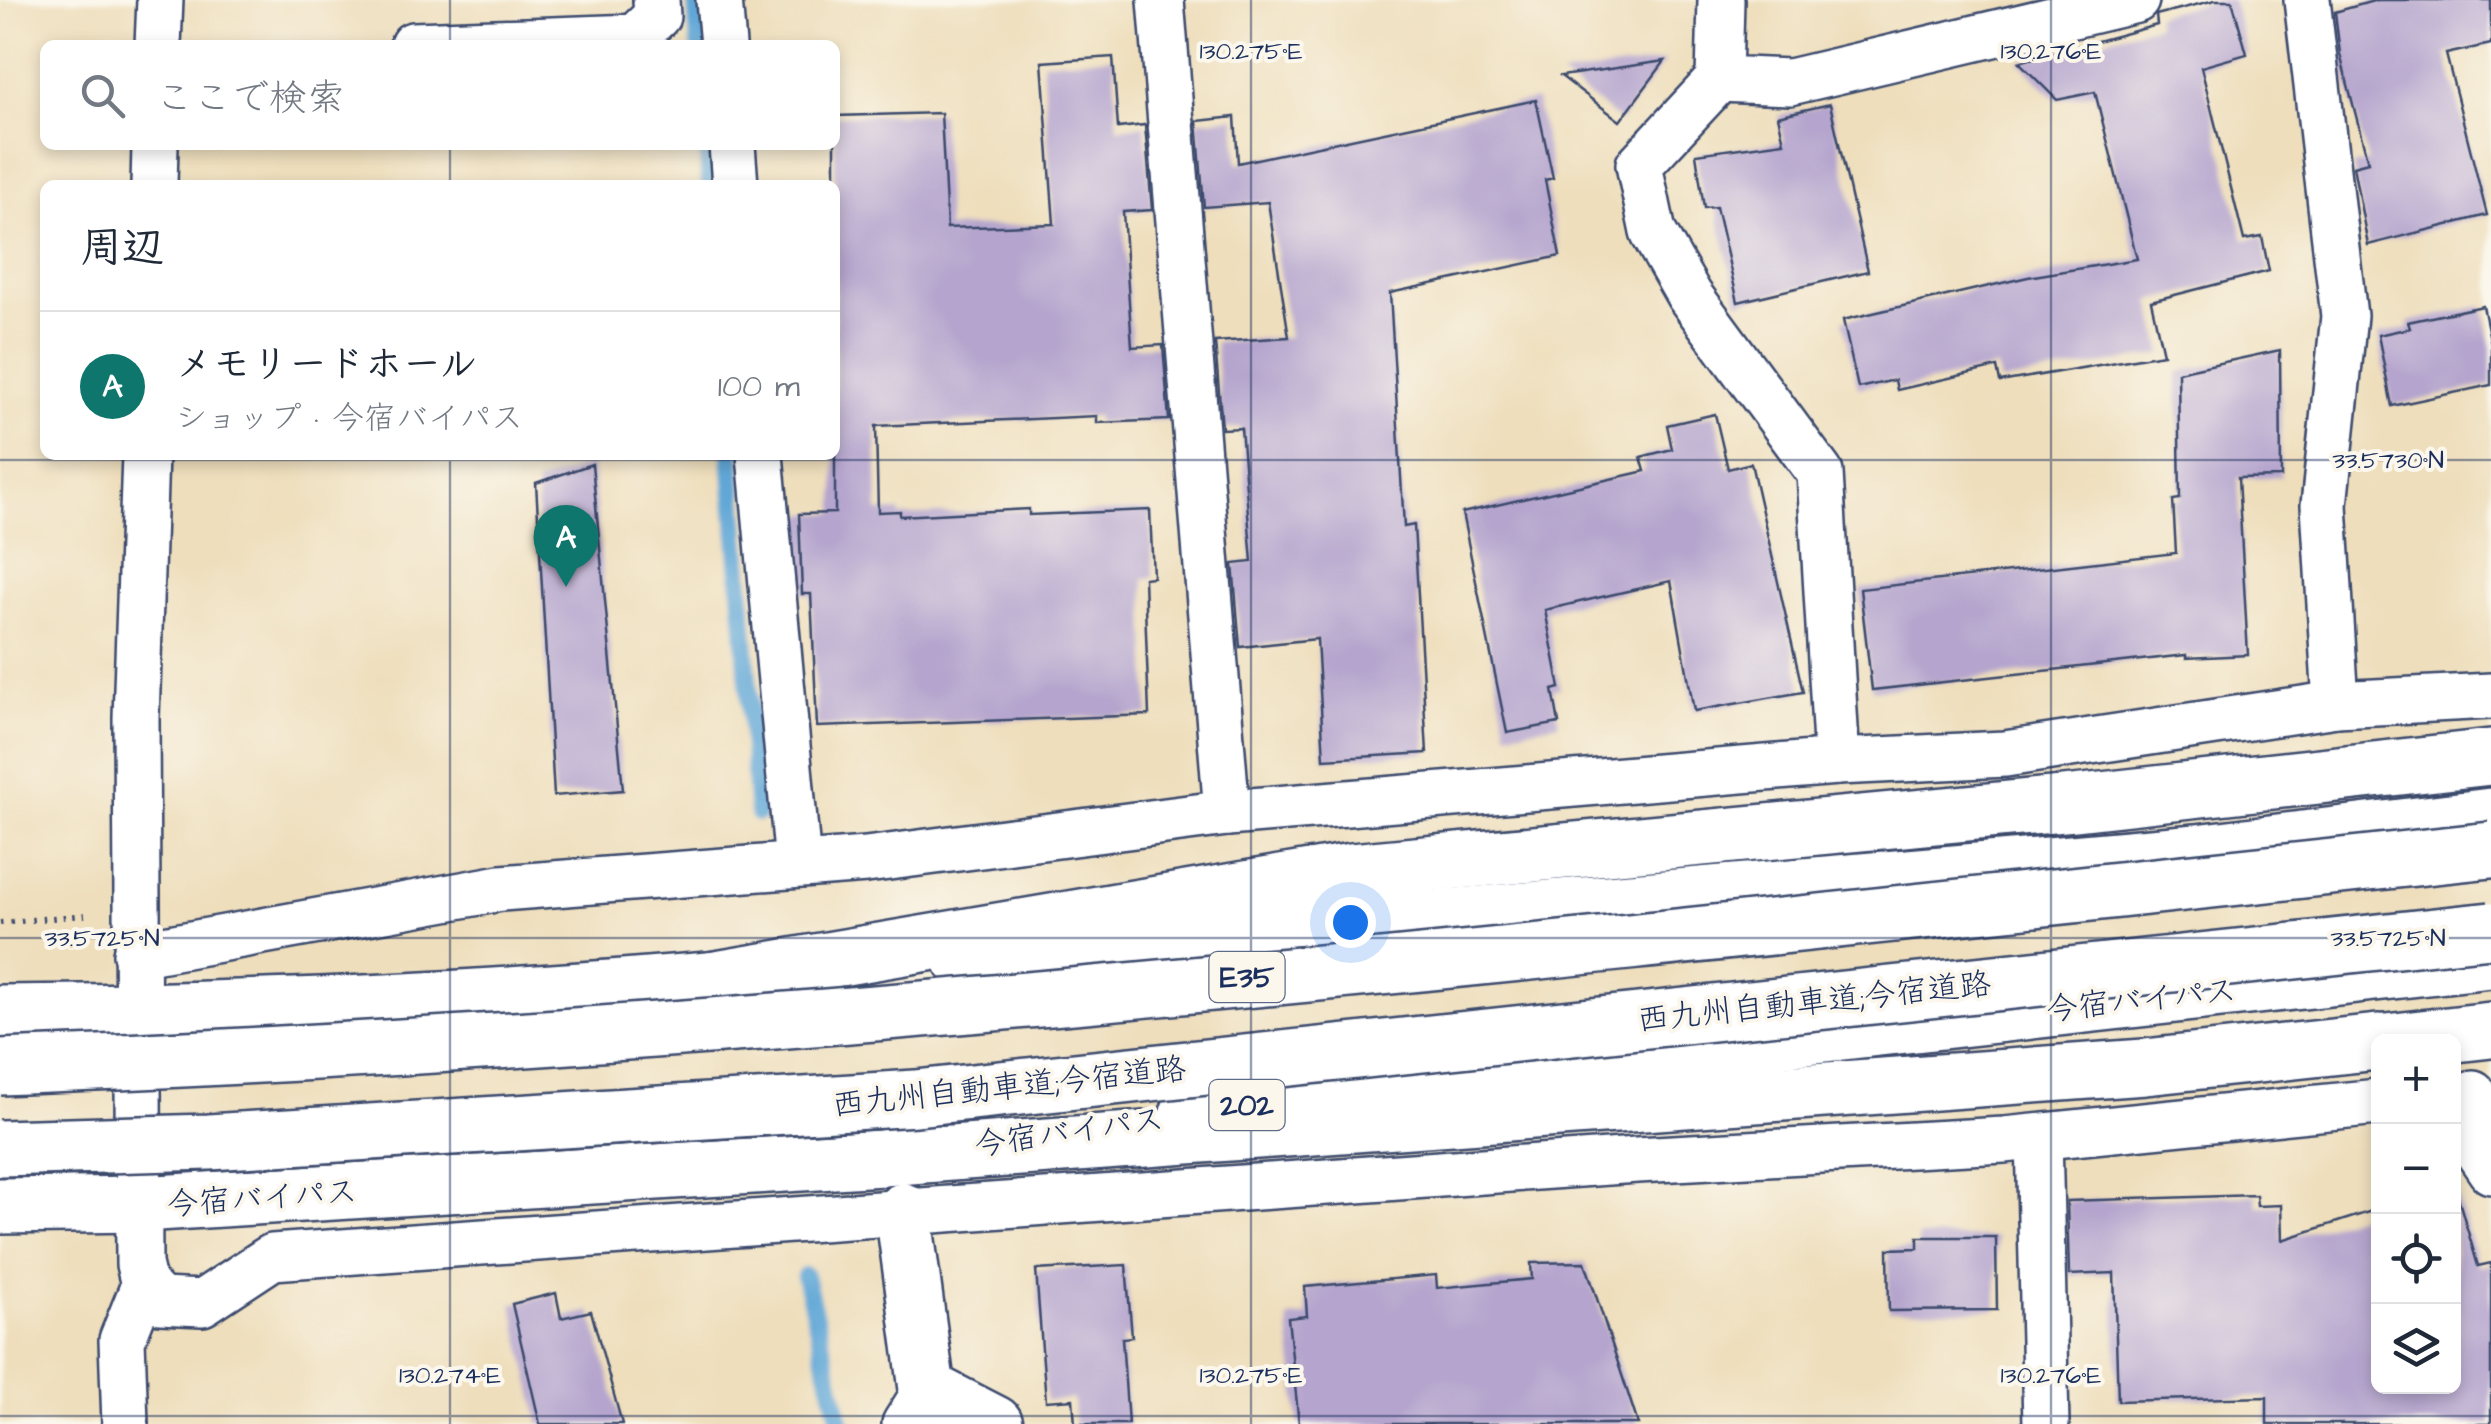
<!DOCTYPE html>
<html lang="ja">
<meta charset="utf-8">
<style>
:root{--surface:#fff;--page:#f2f2f3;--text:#1f2937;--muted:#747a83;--line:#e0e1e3;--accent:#0f766e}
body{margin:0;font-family:"Architects Daughter","Klee One",sans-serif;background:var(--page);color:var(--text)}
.controls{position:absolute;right:30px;bottom:30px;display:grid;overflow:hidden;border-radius:15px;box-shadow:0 5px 15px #0003}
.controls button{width:90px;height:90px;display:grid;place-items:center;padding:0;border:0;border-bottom:2px solid var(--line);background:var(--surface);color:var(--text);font:50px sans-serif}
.you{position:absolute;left:1350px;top:922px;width:35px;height:35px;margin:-25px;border:8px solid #fff;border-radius:50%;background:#1a73e8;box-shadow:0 0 0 15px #1a73e833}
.badge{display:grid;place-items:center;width:65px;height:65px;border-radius:50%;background:var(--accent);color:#fff;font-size:32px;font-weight:700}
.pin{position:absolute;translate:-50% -82px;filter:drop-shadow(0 2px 5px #0008)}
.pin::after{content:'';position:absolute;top:52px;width:35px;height:30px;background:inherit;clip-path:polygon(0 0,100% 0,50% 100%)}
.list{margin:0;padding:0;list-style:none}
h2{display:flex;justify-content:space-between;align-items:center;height:130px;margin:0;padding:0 40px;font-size:42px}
h2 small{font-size:32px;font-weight:400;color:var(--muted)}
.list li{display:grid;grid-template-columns:65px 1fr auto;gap:30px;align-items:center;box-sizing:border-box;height:150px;padding:0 40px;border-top:2px solid var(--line)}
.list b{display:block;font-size:38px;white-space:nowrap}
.list p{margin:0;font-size:32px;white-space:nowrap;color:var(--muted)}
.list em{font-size:32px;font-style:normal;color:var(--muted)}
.icon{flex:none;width:55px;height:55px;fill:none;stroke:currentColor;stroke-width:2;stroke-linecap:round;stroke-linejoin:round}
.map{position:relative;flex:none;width:2491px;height:1424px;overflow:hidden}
.search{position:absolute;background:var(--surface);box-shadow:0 5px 15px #0003;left:40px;top:40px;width:800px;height:110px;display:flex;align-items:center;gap:25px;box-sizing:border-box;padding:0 35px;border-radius:15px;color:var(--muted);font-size:38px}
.panel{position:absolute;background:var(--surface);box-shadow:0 5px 15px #0003;left:40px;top:180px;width:800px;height:280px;border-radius:15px}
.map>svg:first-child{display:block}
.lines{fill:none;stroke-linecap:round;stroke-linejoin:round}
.stream{stroke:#61a7d7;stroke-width:18}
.building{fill:#b5a5ce}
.minor-casing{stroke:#3b496c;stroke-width:50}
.secondary-casing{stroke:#3b496c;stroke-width:60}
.trunk-casing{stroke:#3b496c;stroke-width:60}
.motorway-casing{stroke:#3b496c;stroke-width:60}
.path{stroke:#3b496c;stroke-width:6;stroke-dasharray:2.5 8;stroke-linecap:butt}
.minor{stroke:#fff;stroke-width:45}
.secondary{stroke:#fff;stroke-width:55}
.trunk{stroke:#fff;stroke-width:55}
.motorway{stroke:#fff;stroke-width:55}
.motorway-bridge-casing{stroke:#3b496c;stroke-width:60;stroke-linecap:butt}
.motorway-bridge{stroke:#fff;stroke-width:55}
.ticks{fill:none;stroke:#1b2f5e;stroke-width:2.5;stroke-opacity:0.45}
.labels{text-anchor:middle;stroke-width:8;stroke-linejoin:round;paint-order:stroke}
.shield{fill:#fbf7ec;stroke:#5e6b89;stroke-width:2.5}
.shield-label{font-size:30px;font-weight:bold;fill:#1b2f5e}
.street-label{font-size:32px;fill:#1b2f5e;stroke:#fbf7ec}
.ticks-label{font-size:25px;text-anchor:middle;fill:#1b2f5e;stroke:#fbf7ec;stroke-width:8;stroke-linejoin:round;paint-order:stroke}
</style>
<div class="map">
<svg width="2491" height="1424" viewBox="0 0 2491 1424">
<rect width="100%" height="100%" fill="#fbf7ec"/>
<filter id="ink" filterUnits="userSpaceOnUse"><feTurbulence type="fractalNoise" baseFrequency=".01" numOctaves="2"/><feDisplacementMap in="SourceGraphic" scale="20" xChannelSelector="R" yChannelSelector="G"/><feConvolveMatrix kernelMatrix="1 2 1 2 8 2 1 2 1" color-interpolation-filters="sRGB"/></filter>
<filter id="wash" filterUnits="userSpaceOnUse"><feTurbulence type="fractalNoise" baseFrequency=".0048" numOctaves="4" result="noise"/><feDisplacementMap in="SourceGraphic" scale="40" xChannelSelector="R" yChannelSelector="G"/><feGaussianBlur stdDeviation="2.25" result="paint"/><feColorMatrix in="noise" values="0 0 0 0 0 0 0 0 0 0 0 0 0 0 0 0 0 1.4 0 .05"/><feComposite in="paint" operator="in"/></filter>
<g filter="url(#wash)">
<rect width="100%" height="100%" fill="#eedebc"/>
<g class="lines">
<g class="stream">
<path d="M696,0L699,45"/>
<path d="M707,145L710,185"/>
<path d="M731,455L758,813"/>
<path d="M805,1276L841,1424"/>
</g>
</g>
<g id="blocks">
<g class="building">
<path d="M2215,0H2232L2247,54L2201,67L2244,240L2262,237L2269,271L2151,301L2163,354L2000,382L1997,367L1897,390L1895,380L1858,388L1843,320L2028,277L2137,259L2095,92L2057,100L2019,62L2157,25L2156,15Z"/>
<path d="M2377,0H2491V44L2446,54L2487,215L2368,245L2353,166L2368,162L2340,54L2335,12Z"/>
<path d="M1113,57L1118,128L1145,125L1152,210L1123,212L1132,347L1163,345L1169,420L1097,423V416L876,426L878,512L900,511V516L1029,509V515L1150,510L1153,577L1144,578L1149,715L817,727L811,594H802L799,514L835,513V116L941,113L947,228L1054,224L1042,62Z"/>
<path d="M1665,61L1620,121L1561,76Z"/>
<path d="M1536,100L1553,178L1545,180L1560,256L1390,293L1404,527L1414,525L1427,753L1324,759L1317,639L1240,647L1233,564L1252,562L1241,428L1222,429L1215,342L1289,337L1268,202L1204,207L1197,121L1235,117L1238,163Z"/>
<path d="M1830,104L1868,271L1738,302L1716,207L1704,208L1696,154L1784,142L1778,116Z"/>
<path d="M2483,306L2491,344V385L2392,406L2378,335L2410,328L2408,322Z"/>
<path d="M2280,350L2281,477L2238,478L2248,655L2186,658V655L1872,690L1860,589L2176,553L2173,500L2180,499L2178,372Z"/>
<path d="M1715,414L1728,469L1751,463L1803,692L1694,711L1671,581L1545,610L1560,688L1553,690L1559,723L1507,733L1462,513L1645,471L1641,457L1672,449L1667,425Z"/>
<path d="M592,464L623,790L554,796L536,483Z"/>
<path d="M2455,1187L2478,1266L2491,1263V1424H2267V1397L2118,1401L2114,1273L2069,1275L2067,1201L2256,1195L2257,1206L2281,1205L2282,1240L2378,1209V1386H2454Z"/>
<path d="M1918,1237H1996L1997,1310L1889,1311L1888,1249L1918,1248Z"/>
<path d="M1585,1262L1638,1424H1299L1288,1318L1307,1316L1305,1287L1436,1275L1437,1288L1532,1279L1531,1263Z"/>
<path d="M1126,1265L1132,1337L1122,1338L1128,1424H1075L1073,1399L1046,1401L1036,1270Z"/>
<path d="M556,1293L561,1318L591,1311L622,1424H540L512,1304Z"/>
</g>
</g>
</g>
<g filter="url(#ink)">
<use href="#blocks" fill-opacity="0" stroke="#3b496c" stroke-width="2.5"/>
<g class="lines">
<defs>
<g id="minor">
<path d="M719,0L723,45"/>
<path d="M1161,0L1227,813"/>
<path d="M1721,0L1719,79L1790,82L2136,0"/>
<path d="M2307,0L2344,316L2324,505L2336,704"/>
<path d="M158,45L160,0"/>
<path d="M413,45L635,37L657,16L656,0"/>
<path d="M1719,79L1639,165L1653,232L1689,295L1820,473L1837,762"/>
<path d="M732,145L735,185"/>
<path d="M154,185L155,145"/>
<path d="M145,455L136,718L139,1264L144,1285L161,1301L202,1303L272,1257L1637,1160L2004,1140L2378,1102"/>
<path d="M760,455L798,864"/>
<path d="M136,954L501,888L866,860L1227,813L1837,762L2005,754L2336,704L2491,696"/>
<path d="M2473,1093L2472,1143L2491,1171"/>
<path d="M2039,1137L2046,1424"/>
<path d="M125,1424L122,1340L144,1285"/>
<path d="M905,1424L927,1389"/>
</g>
<path id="secondary" d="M903,1211L927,1389L995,1424"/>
<g id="trunk">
<path d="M961,959L2197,852L2491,816"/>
<path d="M0,1013C249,1011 498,999 746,977"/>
<path d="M1188,1114L1455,1075L2491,960"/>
<path d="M0,1206L141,1204L882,1158L930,1151"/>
</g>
<g id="motorway">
<path d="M698,982L1351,871L2074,803L2491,757"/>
<path d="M2386,1042L2491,1030"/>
<path d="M882,1158L2145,1067L2378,1042"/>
</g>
</defs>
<use href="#minor" class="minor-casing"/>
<use href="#secondary" class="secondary-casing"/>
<use href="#trunk" class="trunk-casing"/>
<use href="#motorway" class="motorway-casing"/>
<path class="path" d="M0,923L85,915"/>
<use href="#minor" class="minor"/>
<use href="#secondary" class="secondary"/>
<use href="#trunk" class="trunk"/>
<use href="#motorway" class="motorway"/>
<defs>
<g id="motorway-bridge">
<path d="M0,1067C833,1036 1663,938 2491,850"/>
<path d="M0,1148L209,1142L916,1098L2491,930"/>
</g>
</defs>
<use href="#motorway-bridge" class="motorway-bridge-casing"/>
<use href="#motorway-bridge" class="motorway-bridge"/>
</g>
</g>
<path class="ticks" d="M450,0V45M1251,0V1424M2051,0V1424M450,145V185M450,455V1424M0,460H2491M0,938H2491M0,1416H2491"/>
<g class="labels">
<g class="shield">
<rect x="1209.5" y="952" width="75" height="50" rx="8"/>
<rect x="1209.5" y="1080" width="75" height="50" rx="8"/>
</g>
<g class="shield-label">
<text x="1247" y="987">E35</text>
<text x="1247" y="1115">202</text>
</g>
<g class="street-label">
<text transform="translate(2141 999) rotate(-6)" y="11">今宿バイパス</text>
<text transform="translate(1814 1001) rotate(-6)" y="11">西九州自動車道;今宿道路</text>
<text transform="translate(1009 1086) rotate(-6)" y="11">西九州自動車道;今宿道路</text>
<text transform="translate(1069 1131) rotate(-8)" y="11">今宿バイパス</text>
<text transform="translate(262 1197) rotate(-4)" y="11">今宿バイパス</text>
</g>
</g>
<g class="ticks-label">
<text x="1251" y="59">130.275°E</text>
<text x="2051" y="59">130.276°E</text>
<text x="2388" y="468">33.5730°N</text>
<text x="102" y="946">33.5725°N</text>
<text x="2388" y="946">33.5725°N</text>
<text x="450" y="1383">130.274°E</text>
<text x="1251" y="1383">130.275°E</text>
<text x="2051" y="1383">130.276°E</text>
</g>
</svg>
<div class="controls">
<button>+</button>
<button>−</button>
<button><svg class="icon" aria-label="locate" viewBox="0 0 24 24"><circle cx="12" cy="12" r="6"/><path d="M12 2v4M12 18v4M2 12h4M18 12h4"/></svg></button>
<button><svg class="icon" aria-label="layers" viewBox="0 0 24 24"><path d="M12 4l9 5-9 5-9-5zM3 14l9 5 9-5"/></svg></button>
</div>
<div class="you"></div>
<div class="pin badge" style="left:566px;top:587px">A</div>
<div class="search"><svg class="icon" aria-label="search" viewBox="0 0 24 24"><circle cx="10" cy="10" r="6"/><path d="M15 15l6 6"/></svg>ここで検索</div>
<section class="panel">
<h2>周辺<small></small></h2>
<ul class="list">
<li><span class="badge">A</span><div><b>メモリードホール</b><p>ショップ · 今宿バイパス</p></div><em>100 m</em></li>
</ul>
</section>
</div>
